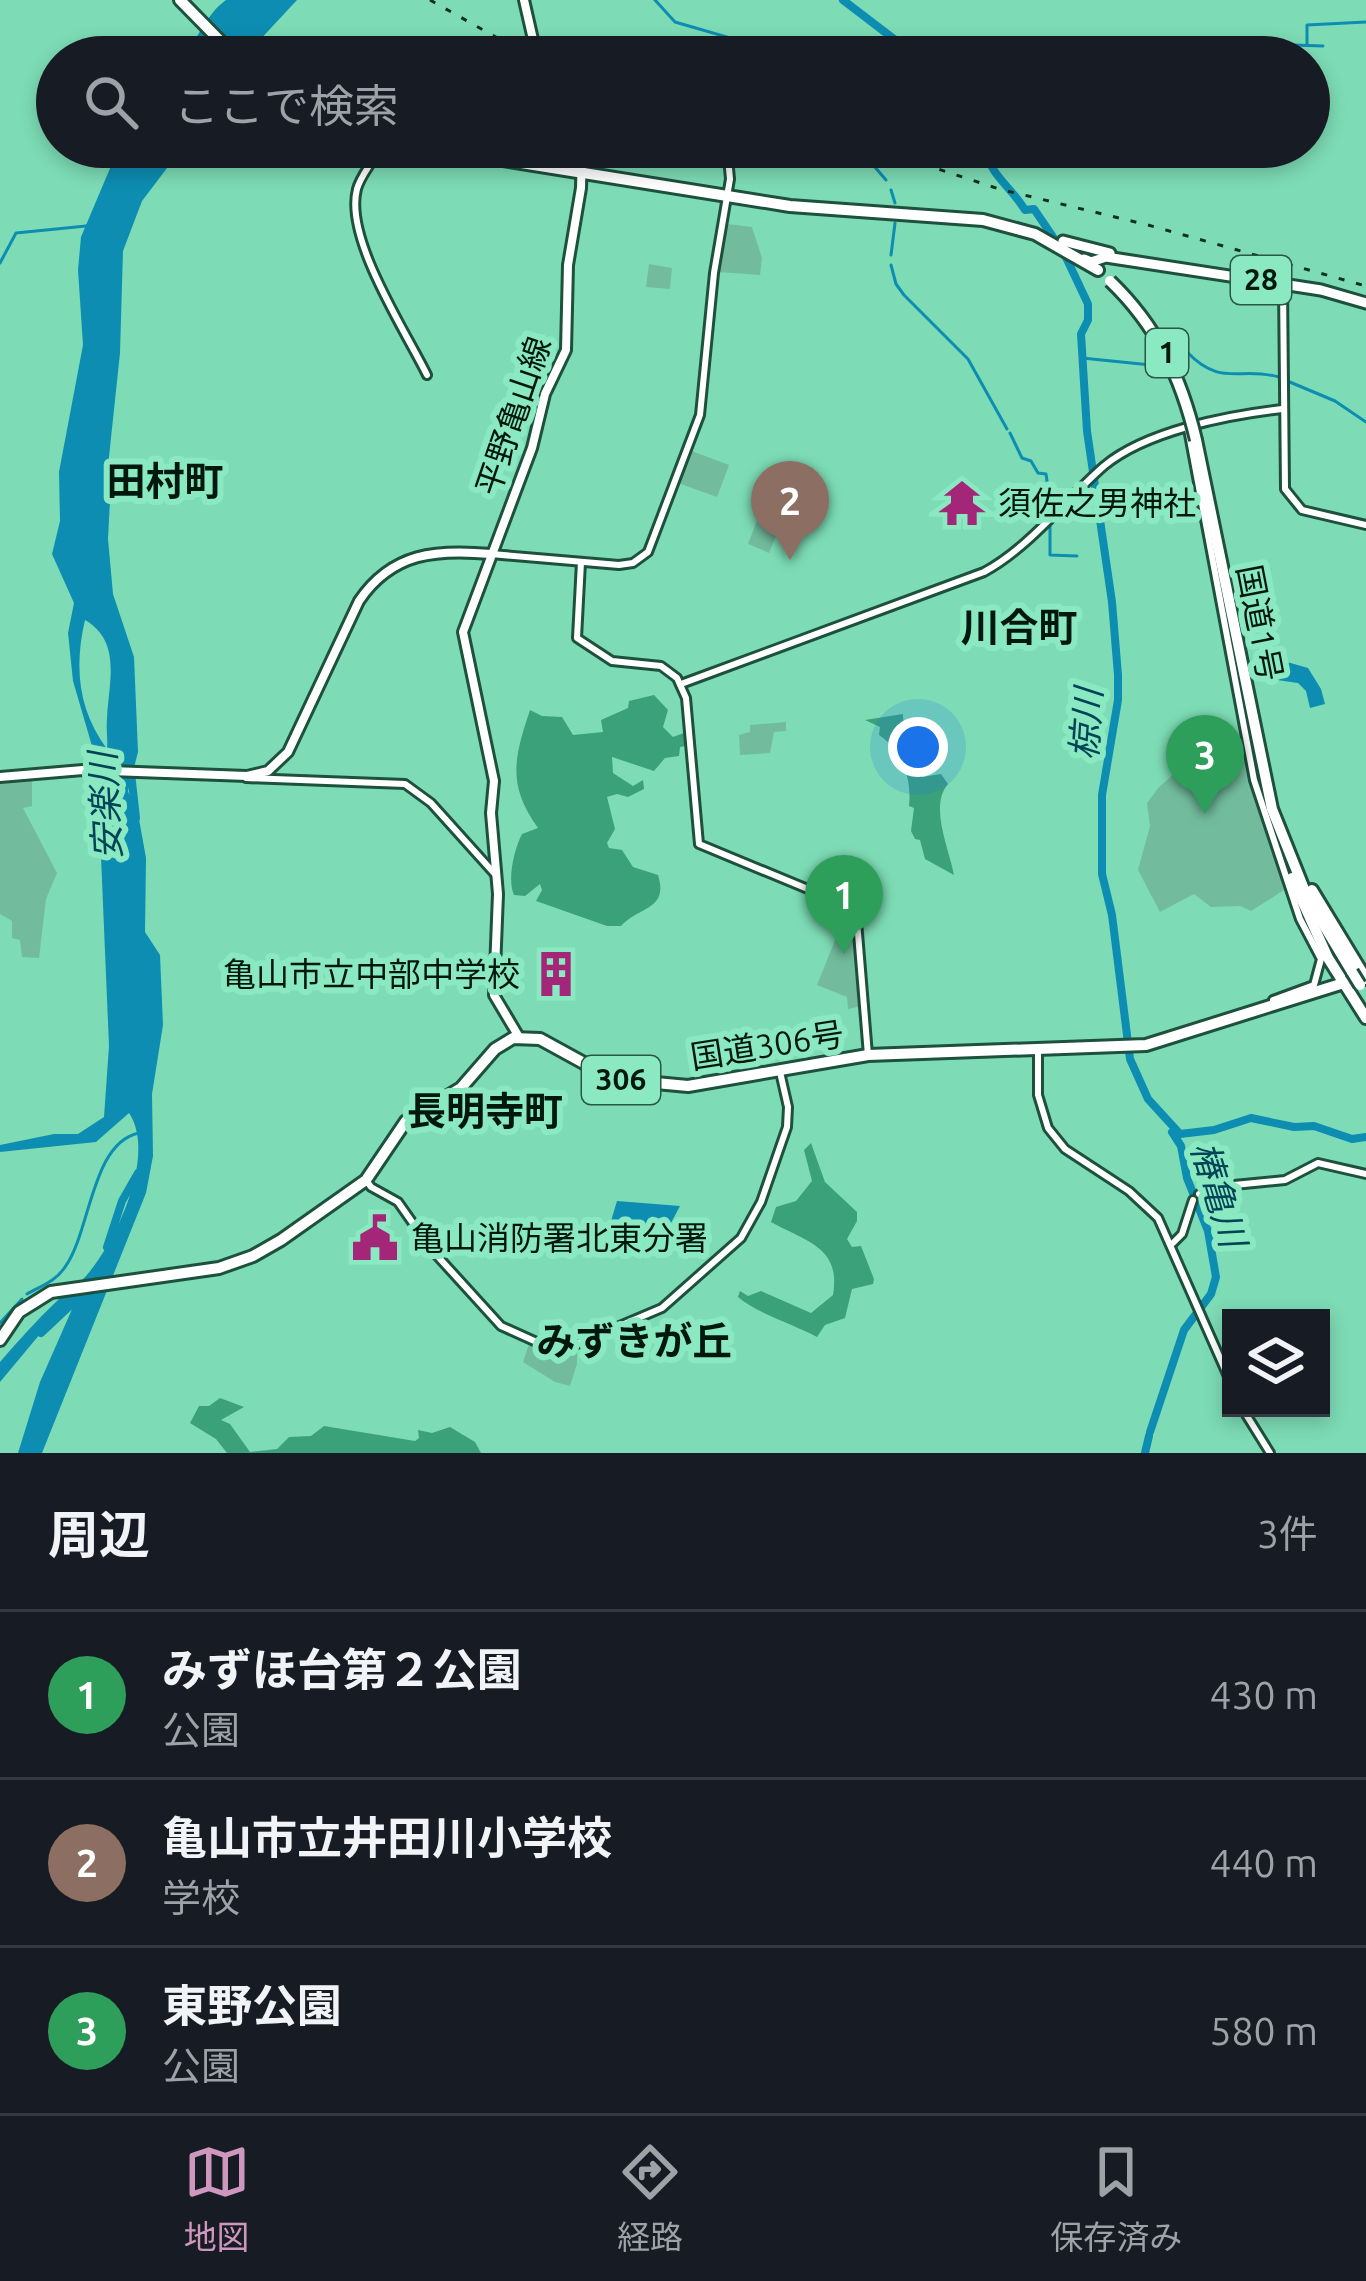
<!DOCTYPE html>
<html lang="ja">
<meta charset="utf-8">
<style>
:root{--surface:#171b24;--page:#20242c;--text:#f1f3f6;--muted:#9ea1a6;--line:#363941;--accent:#ce97be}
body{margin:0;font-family:Ubuntu,"Noto Sans JP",sans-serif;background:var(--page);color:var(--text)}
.controls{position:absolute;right:36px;bottom:36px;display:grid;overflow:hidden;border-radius:0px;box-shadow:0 6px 18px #0003}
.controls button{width:108px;height:108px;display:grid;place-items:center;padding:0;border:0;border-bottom:3px solid var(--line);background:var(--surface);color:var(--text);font:60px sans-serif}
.you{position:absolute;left:918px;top:747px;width:42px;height:42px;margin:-30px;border:9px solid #fff;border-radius:50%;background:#1a73e8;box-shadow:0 0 0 18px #1a73e833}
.badge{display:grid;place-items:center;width:78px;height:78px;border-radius:50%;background:var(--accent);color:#fff;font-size:39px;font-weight:700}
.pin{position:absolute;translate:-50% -99px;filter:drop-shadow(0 3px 6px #0008)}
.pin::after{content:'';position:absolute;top:63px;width:42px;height:36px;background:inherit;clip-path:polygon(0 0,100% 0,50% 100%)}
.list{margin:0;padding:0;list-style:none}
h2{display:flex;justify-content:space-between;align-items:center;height:156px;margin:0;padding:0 48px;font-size:51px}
h2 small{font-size:39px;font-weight:400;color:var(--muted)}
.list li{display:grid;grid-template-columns:78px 1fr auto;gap:36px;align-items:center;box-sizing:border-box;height:168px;padding:0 48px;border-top:3px solid var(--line)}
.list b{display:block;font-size:45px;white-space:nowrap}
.list p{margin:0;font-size:39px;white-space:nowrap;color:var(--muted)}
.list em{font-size:39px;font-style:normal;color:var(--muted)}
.icon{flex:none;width:66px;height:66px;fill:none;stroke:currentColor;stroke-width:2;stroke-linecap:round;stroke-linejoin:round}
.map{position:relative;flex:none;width:1366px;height:1453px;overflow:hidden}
.search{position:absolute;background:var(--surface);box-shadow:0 6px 18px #0003;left:36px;right:36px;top:36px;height:132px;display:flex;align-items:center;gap:30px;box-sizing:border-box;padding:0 42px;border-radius:66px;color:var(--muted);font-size:45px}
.sheet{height:660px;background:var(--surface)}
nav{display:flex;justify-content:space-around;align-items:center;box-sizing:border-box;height:168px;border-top:3px solid var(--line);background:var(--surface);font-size:33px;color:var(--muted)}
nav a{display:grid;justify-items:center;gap:6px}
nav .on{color:var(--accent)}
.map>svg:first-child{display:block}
.green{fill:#72bc9d}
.forest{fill:#3ba17b}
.water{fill:#0d8db2;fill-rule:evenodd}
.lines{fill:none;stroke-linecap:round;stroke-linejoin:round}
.stream{stroke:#0d8db2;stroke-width:3}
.river{stroke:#0d8db2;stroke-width:8}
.tertiary-casing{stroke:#1d503d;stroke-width:12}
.secondary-casing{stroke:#1d503d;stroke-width:14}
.primary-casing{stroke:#1d503d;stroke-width:15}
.trunk-casing{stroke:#1d503d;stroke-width:16}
.tertiary{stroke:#fff;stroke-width:6}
.secondary{stroke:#fff;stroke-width:8}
.primary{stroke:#fff;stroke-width:9}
.trunk{stroke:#fff;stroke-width:10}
.rail{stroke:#103122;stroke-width:3;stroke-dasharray:6 12;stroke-linecap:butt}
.trunk-bridge-casing{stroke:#1d503d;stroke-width:16;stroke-linecap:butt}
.trunk-bridge{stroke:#fff;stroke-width:10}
.labels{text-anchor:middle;stroke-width:12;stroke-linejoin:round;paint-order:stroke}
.shield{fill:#8ae9c1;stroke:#295743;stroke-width:3}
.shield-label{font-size:30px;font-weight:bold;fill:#00180d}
.street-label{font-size:33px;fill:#00180d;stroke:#8ae9c1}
.poi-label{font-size:33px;fill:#00180d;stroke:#8ae9c1;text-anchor:start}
.water-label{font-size:36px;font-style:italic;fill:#014357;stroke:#8ae9c1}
.quarter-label{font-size:39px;font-weight:bold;fill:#00180d;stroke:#8ae9c1}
</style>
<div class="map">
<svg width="1366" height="1453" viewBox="0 0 1366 1453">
<rect width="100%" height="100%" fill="#7ddcb5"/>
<g class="green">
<path d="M727,224L752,227L762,258L760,275L718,272Z"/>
<path d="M649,264L672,268L670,289L646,287Z"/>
<path d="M689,450L729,465L717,497L678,483Z"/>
<path d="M759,515L781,523L769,553L748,544Z"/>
<path d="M1217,717L1221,725L1220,753L1234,757V762L1247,761L1284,890L1251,911L1240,906L1211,907L1194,894L1160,912L1138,870L1150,826L1147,803L1159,787L1202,750L1201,719Z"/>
<path d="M786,722V731L774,732L770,753L740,755L739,735L750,732V725Z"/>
<path d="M32,777V806L23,808L57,873L46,899L39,958L22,957L20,940L12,938V921L0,914V781Z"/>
<path d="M842,923L857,929L862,1006L848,1009L847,997L817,985Z"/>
<path d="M529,1344L577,1349V1364L570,1386L555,1382L523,1362Z"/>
</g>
<g class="forest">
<path d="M654,695L668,710L663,727L673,737L684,733L686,746L680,747L679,756L665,758L654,771L612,757L613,773L633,786L643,780L644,789L628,797L617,794L607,797L615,829L607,843L609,848L622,850L633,867L658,875C669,910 639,906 621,926H607L536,901L542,890L540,884L525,896L514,895C507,879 514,850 522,834L538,828C507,785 514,758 530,710L542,716L562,717L573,735L603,732L601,720L628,708L629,701Z"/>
<path d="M903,714C902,736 921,753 922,777L941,774L948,784C929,806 949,848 954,875L925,859L920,840L915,839L911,831L914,808L909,806C912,779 902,750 879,735L880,727L865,720Z"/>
<path d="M811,1143L825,1182L857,1212V1221L847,1239L852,1247L861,1246L874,1279L873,1284L852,1289L845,1318L825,1325L817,1337C793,1324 756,1313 738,1297L740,1291L748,1296L761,1291L811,1313L833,1295C841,1247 807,1242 771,1222L776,1207L796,1201L812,1181L804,1150Z"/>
<path d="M220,1398L244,1407L221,1420L230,1424L250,1452L277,1449L289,1437L311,1436L324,1426L415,1441L419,1438L418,1430L432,1433L450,1427L475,1442L481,1453H227L216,1439L190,1423L199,1406H209Z"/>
</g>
<g class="water">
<path d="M226,0H297L244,57H181C199,40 205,15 226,0Z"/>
<path d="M119,147H183L142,201L123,251L120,353L106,485L110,501L108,539L113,594L134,657L138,752L128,791L139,819L146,858L145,932L160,955L163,1025L152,1094L153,1156L146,1193L42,1453H18L40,1382L73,1307L67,1304L60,1310L0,1382V1362C18,1341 37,1320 57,1301C66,1292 78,1285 86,1276C116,1242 157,1155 129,1113L96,1142L0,1152V1145L54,1134H78L104,1117L109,1046L99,809L104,787L73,681L68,633L74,603L52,554L60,521L59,472L83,345L78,270L81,237ZM85,620C123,642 108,685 107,719C106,730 108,739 107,749C78,710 74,667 85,620Z"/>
<path d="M1273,658L1308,668L1321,689L1325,704L1310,708L1306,691L1298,683L1277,680L1267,666Z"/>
<path d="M617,1201L680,1206L662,1240L652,1247L633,1230L608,1231Z"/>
</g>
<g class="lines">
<g class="stream">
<path d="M655,0L675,22L796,57"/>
<path d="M1307,44V25L1366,22"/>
<path d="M1186,57L1199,42L1323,46"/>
<path d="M873,147L874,166L886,180"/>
<path d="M891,190L895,203"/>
<path d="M891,255L895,223"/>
<path d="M0,263L16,233L86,226"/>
<path d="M891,265L896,284L904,295L968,359L1007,429"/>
<path d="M1171,351L1187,352C1222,388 1239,366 1279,377"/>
<path d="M1082,358L1151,365L1162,356"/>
<path d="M1285,380L1335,401L1366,422"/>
<path d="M1010,433L1022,458L1031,461L1038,473L1046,474L1051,509"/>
<path d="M1050,523V555L1077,556"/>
<path d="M27,1294C41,1286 56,1281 65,1267C91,1231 91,1143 139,1133"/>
<path d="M0,1323L22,1299"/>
</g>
<g class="river">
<path d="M843,0L894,39L890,48L898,57"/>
<path d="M984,147C992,178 1009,184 1025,210L1034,209L1064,253L1088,304V320L1081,334L1087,431L1112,602L1118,675V700L1102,795V874L1112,915L1130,1059L1148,1099L1180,1134L1214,1130L1251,1118L1294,1127L1314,1126L1352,1139L1366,1137"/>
<path d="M131,773L136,818"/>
<path d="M107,1247L122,1201L138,1173"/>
<path d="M41,1333L74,1302"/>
<path d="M1150,1432L1184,1330L1211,1294L1216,1277L1208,1231L1187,1178L1181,1146L1172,1132"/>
<path d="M1145,1453L1149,1436"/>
</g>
<defs>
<g id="tertiary">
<path d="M379,147C374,162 361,174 357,189C344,238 405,330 427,375"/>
<path d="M1283,284L1285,489L1302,510L1366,525"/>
<path d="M1188,429L1254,780L1300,919L1321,959L1314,985L1273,1000"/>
<path d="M491,554L619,565L633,563L648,552L700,415L714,273L730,179L727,147"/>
<path d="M581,562L577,638L612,661L661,666L677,678L686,698L699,844L856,909L868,1055"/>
<path d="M681,684L984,572C1030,547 1065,500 1104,466C1146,431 1228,415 1282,409"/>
<path d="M246,778L405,784L431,803L494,873"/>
<path d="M1038,1051V1095L1048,1128L1065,1149L1129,1191L1158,1218L1231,1383"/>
<path d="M366,1180L371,1187L398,1202L431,1249L501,1326L541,1344H577L662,1308L741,1238L761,1202L787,1127L788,1107L780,1072"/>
<path d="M1199,1194L1234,1185L1285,1180L1318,1163L1366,1174"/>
<path d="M1173,1243L1182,1234L1193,1200"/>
<path d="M1242,1408L1270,1453"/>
</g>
<g id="secondary">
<path d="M524,0L537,57"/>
<path d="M0,777L83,770L247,776L268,771L288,752L359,601C392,552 437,549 491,554"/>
<path d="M519,1037L494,995L498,894L491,813L494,781L463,632L532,448L545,394L566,350L568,265L581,188L582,147"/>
</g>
<g id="primary">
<path d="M1063,241L1110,253"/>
<path d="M1084,259L1091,262L1106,257L1321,290L1366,303"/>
</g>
<g id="trunk">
<path d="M180,0L236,57"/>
<path d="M421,147L790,206L983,220L1035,234L1098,270"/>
<path d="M1196,440L1272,809L1308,899L1352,972"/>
<path d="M1292,878L1328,958L1366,1018"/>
<path d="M1312,890L1366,979"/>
<path d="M0,1340L19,1312L51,1292L219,1268L253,1256L281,1240L366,1180L406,1121L461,1088L495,1049L513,1038L540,1039L613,1079L688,1086L868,1055L1146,1045L1366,976"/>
</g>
</defs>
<use href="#tertiary" class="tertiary-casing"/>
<use href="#secondary" class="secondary-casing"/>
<use href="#primary" class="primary-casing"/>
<use href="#trunk" class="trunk-casing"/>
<use href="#tertiary" class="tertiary"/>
<use href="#secondary" class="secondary"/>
<use href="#primary" class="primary"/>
<use href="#trunk" class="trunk"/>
<g class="rail">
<path d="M430,0L501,40L548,57"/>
<path d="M871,147L999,189L1148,225L1366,286"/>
</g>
<defs>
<g id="trunk-bridge">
<path d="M1110,281C1157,326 1181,377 1196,440"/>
<path d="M1352,972L1360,985"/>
</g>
</defs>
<use href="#trunk-bridge" class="trunk-bridge-casing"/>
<use href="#trunk-bridge" class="trunk-bridge"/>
</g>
<defs>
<symbol id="temple-bare" viewBox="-9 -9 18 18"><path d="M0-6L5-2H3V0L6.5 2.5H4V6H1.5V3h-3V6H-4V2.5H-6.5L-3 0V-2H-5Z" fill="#a32679" stroke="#8ae9c1" stroke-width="2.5" paint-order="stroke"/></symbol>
<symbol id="building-bare" viewBox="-9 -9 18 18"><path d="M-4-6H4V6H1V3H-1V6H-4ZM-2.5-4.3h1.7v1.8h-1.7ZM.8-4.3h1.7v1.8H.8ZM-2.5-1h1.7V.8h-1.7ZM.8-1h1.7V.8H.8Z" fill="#a32679" stroke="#8ae9c1" stroke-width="2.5" paint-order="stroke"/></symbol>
<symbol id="civic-bare" viewBox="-9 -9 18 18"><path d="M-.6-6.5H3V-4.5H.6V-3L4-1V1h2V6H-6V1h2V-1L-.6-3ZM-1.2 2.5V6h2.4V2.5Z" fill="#a32679" stroke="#8ae9c1" stroke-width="2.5" paint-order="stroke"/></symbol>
</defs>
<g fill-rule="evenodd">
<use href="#temple-bare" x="929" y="470" width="66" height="66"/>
<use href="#building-bare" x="523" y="941" width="66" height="66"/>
<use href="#civic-bare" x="342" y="1205" width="66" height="66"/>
</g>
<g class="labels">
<g class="shield">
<rect x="1231" y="256" width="60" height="48" rx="9"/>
<rect x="1146" y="329" width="42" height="48" rx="9"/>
<rect x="582" y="1056" width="78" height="48" rx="9"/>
</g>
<g class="shield-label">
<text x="1261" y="290">28</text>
<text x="1167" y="363">1</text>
<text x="621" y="1090">306</text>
</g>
<g class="street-label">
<text transform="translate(513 416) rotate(-71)" y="12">平野亀山線</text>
<text transform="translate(1260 623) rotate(79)" y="12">国道1号</text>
<text transform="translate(767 1045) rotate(-9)" y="12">国道306号</text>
</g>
<g class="poi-label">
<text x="998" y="515">須佐之男神社</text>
<text x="520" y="986" text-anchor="end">亀山市立中部中学校</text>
<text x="411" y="1250">亀山消防署北東分署</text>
</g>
<g class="water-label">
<text transform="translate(1086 724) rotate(-86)" y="13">椋川</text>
<text transform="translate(105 806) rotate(-93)" y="13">安楽川</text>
<text transform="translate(1219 1194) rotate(73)" y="13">椿亀川</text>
</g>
<g class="quarter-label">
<text x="165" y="495">田村町</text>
<text x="1019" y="641">川合町</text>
<text x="485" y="1125">長明寺町</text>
<text x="634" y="1355">みずきが丘</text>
</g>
</g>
</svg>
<div class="controls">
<button><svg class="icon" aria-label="layers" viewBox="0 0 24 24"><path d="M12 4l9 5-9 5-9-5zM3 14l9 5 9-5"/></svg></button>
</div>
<div class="you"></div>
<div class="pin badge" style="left:844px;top:954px;background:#2e9e5b">1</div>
<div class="pin badge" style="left:790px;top:560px;background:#8d6e63">2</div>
<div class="pin badge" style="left:1205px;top:814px;background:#2e9e5b">3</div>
<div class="search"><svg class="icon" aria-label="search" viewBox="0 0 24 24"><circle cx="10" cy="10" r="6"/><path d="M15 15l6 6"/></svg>ここで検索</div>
</div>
<section class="sheet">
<h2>周辺<small>3件</small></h2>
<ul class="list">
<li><span class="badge" style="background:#2e9e5b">1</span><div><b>みずほ台第２公園</b><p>公園</p></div><em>430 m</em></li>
<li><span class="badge" style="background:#8d6e63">2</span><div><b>亀山市立井田川小学校</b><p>学校</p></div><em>440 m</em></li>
<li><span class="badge" style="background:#2e9e5b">3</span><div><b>東野公園</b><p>公園</p></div><em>580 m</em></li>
</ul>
</section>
<nav>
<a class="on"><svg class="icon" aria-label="map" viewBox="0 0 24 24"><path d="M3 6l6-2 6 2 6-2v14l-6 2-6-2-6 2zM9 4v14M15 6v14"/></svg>地図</a>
<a><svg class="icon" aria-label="directions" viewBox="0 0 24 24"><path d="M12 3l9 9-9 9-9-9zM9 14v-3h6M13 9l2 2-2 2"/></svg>経路</a>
<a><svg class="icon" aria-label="saved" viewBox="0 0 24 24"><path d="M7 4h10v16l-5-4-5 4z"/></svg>保存済み</a>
</nav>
